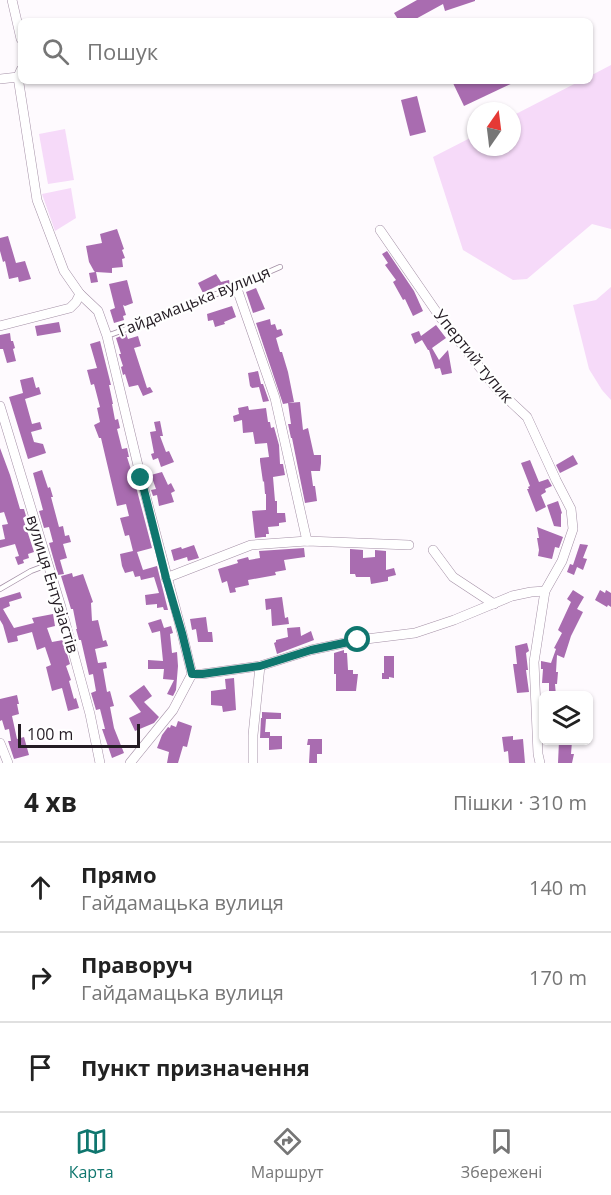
<!DOCTYPE html>
<html lang="uk">
<meta charset="utf-8">
<style>
:root{--surface:#fff;--page:#f6f6f6;--text:#222;--muted:#767676;--line:#e0e0e0;--accent:#0f766e}
body{margin:0;font-family:"Open Sans",sans-serif;background:var(--page);color:var(--text)}
.controls{position:absolute;right:18px;bottom:18px;display:grid;overflow:hidden;border-radius:9px;box-shadow:0 2px 4px #0004}
.controls button{width:54px;height:54px;display:grid;place-items:center;padding:0;border:0;border-bottom:2px solid var(--line);background:var(--surface);color:var(--text);font:30px sans-serif}
.compass{position:absolute;left:467px;top:102px;width:54px;height:54px;border-radius:50%;background:var(--surface);box-shadow:0 2px 4px #0004;rotate:14deg}
.scale{position:absolute;left:18px;bottom:15px;width:122px;box-sizing:border-box;padding-left:6px;border:3px solid #241c24;border-top:0;font-size:16px;line-height:21px;white-space:nowrap;color:#241c24;-webkit-text-stroke:4px #fff;paint-order:stroke}
.stop{position:absolute;width:18px;height:18px;margin:-14px;border:4px solid #0f766e;border-radius:50%;background:#fff}
.stop.end{background:#0f766e;border-color:#fff;box-shadow:0 2px 6px #0008}
.list{margin:0;padding:0;list-style:none}
h2{display:flex;justify-content:space-between;align-items:center;height:78px;margin:0;padding:0 24px;font-size:26px}
h2 small{font-size:20px;font-weight:400;color:var(--muted)}
.list li{display:grid;grid-template-columns:39px 1fr auto;gap:18px;align-items:center;box-sizing:border-box;height:90px;padding:0 24px;border-top:2px solid var(--line)}
.list b{display:block;font-size:22px;white-space:nowrap}
.list p{margin:0;font-size:20px;white-space:nowrap;color:var(--muted)}
.list em{font-size:20px;font-style:normal;color:var(--muted)}
.icon{flex:none;width:33px;height:33px;fill:none;stroke:currentColor;stroke-width:2;stroke-linecap:round;stroke-linejoin:round}
.map{position:relative;flex:none;width:611px;height:763px;overflow:hidden}
.search{position:absolute;background:var(--surface);box-shadow:0 2px 4px #0004;left:18px;right:18px;top:18px;height:66px;display:flex;align-items:center;gap:15px;box-sizing:border-box;padding:0 21px;border-radius:9px;color:var(--muted);font-size:22px}
.sheet{height:348px;background:var(--surface)}
nav{display:flex;justify-content:space-around;align-items:center;box-sizing:border-box;height:84px;border-top:2px solid var(--line);background:var(--surface);font-size:16px;color:var(--muted)}
nav a{display:grid;justify-items:center;gap:3px}
nav .on{color:var(--accent)}
.map>svg:first-child{display:block}
.green{fill:#f6daf9}
.building{fill:#a96cb0}
.lines{fill:none;stroke-linecap:round;stroke-linejoin:round}
.service-casing{stroke:#a490a6;stroke-width:6}
.minor-casing{stroke:#a490a6;stroke-width:10}
.service{stroke:#fff;stroke-width:4.5}
.minor{stroke:#fff;stroke-width:9}
.route{stroke:#0f766e;stroke-width:8}
.labels{text-anchor:middle;stroke-width:4.5;stroke-linejoin:round;paint-order:stroke}
.street-label{font-size:16px;fill:#241c24;stroke:#fff}
</style>
<div class="map">
<svg width="611" height="763" viewBox="0 0 611 763">
<rect width="100%" height="100%" fill="#fefafe"/>
<g class="green">
<path d="M611,65V229L592,224L527,279L513,280L463,250L433,157L476,135V147H512V116L580,81H590V76Z"/>
<path d="M65,129L74,180L48,184L39,134Z"/>
<path d="M71,188L76,218L55,231L42,194Z"/>
<path d="M611,287V400L602,390L589,369L573,305L596,300Z"/>
</g>
<g class="building">
<path d="M417,0H475V1L445,11L443,4L412,21H399L394,13Z"/>
<path d="M452,81H517L464,106Z"/>
<path d="M417,96L426,132L410,136L401,100Z"/>
<path d="M117,229L124,249L122,250L125,258L122,259L123,267L112,268V273L96,272L98,282L91,283L89,273L95,272L94,271L89,262L86,246L102,243L100,234Z"/>
<path d="M8,236L16,263L25,261L31,279L19,282L18,277L9,279L5,261L3,262L0,251V238Z"/>
<path d="M387,251L414,291L423,311L413,316L405,299L403,300L393,282L396,280L385,265L388,263L382,254Z"/>
<path d="M216,274L221,282L229,280L230,284L220,288L219,285L203,293L198,283Z"/>
<path d="M127,280L133,303L125,306L123,305L126,315L123,316L124,320L114,323L110,310L115,308L109,284Z"/>
<path d="M256,288L265,309L253,313L246,292Z"/>
<path d="M232,306L236,317L224,322L225,324L215,327L213,320L208,321L207,314Z"/>
<path d="M270,319L271,325L275,324L277,330L281,329L283,335L276,338L280,352H282L288,372L294,402L283,404L256,323Z"/>
<path d="M59,322L61,332L37,336L35,326Z"/>
<path d="M436,325L446,338L432,348L439,360L448,350L452,373L442,375L440,368L435,369L429,350H428L422,340L415,344L411,334L419,331L421,336Z"/>
<path d="M10,333L11,341H13L15,348L13,349L16,361L7,363L3,349H0V335Z"/>
<path d="M126,334L128,339L138,336L141,346L134,348L147,388L150,387L153,392L143,396L138,385L129,387L125,374L123,375L121,367L123,366L119,354H121L116,338Z"/>
<path d="M100,341L111,385H109L113,404H112L115,420L118,419L120,428L117,429L122,449L127,448L129,457H127L134,479L152,548L137,552L143,570L157,566L168,610H164L163,607L157,608V604L146,605L145,595L159,593L154,577L141,580L140,576L135,577L133,571L125,573L122,566L120,554L133,551L129,535L125,536L120,518L129,516L126,504L117,506L101,438H99L94,425L100,422L97,408L100,407L94,384L91,385L87,370L97,368L90,344Z"/>
<path d="M258,371L261,384H263L269,401L263,402L259,387L252,388L250,386L248,373Z"/>
<path d="M33,377L36,388L39,387L41,394L25,399L32,424L40,422L42,429L31,432L34,442L43,444L46,453L28,459L9,397L23,393L20,380Z"/>
<path d="M300,402L303,430L308,428L314,455H321V463L320,471H311L313,486H315L317,501L305,503L292,438H291L288,424H291L288,403Z"/>
<path d="M248,406L249,410L266,408L268,422H270L271,428L274,427L279,445L280,464H283L285,475L273,477L275,501H277V513H285L286,522L279,523V526L268,527L269,534H266V537H263L255,538L252,511L266,510V494H265L264,481L263,482L260,461V458L269,457L267,443L255,444L253,432L243,433L242,420L234,422L233,416L239,414L238,408Z"/>
<path d="M160,421L163,436H160L166,452L169,451L174,462L161,467L158,458L153,460L151,454L154,453L150,432L156,431L154,422Z"/>
<path d="M0,448L10,475L20,509H24L26,516L23,518L34,552L28,554L29,558L23,560L24,563L18,565L15,557L19,556L15,544L0,548V540L5,539L2,525L8,524L4,512L0,513Z"/>
<path d="M573,455L578,464L560,473L556,465Z"/>
<path d="M530,460L539,482L548,479L552,486L545,489L546,492L541,495L546,507L536,512L527,489H529L528,487L530,486L521,463Z"/>
<path d="M42,470L48,488L50,487L53,497H51L59,527L63,526L65,536L69,535L71,542L63,544L67,558L60,560L64,574L58,575L49,543L53,542L49,527L44,528L39,511L43,510L33,473Z"/>
<path d="M162,472L168,485L171,483L175,491L171,493L174,502L159,506L157,495L153,496L151,490L156,489L151,475Z"/>
<path d="M558,501L562,513L561,514V527L554,526L547,505Z"/>
<path d="M537,527L563,537L559,548L555,547L552,559L538,556L539,550L537,538H539Z"/>
<path d="M580,544L588,545L583,558L587,559L583,570L577,567L574,575L567,572L570,564L573,565Z"/>
<path d="M194,545L199,558L188,561L187,557L174,561L171,550L181,547L182,549Z"/>
<path d="M304,548L305,557L284,560L286,570L275,572L276,575L248,580L249,585L235,588L236,592L230,593L227,581L222,583L218,569L238,563L237,560L248,557L249,560L260,558L259,551Z"/>
<path d="M350,549L363,550V558L375,557V550L386,551V570L394,568L396,575L388,577V581L371,584L370,577H356L355,574H350Z"/>
<path d="M72,573L73,577L83,574L93,602L91,603L92,621L98,620L103,641L106,640L108,646L95,649L98,663L106,662L107,668L103,669L107,692L110,691L114,706L110,707L114,728L124,753L112,758L102,729H105L100,709L96,710L91,693L96,691L93,674L89,675L81,640H79L76,629H77L73,609H71L61,576Z"/>
<path d="M573,590L584,597L577,609L583,612L571,636L564,658L557,655L556,672H558L557,684H555L556,696H549V683H542L543,669H541V661L551,663L556,649L554,648L562,633L558,630L571,602L567,599Z"/>
<path d="M600,590L605,593L606,590L611,593V607L608,605L607,607L595,600Z"/>
<path d="M20,592L22,598L9,602L10,606L3,609L14,628L34,623L32,618L53,614L55,626L47,628L52,642L63,640L70,664L66,666L71,680L69,681L74,699L76,698L79,708L68,711L62,688L52,691L46,667L51,665L45,647L37,650L32,632L17,636L18,641L8,643L3,625L0,620V598Z"/>
<path d="M282,597L285,618L288,617L289,624L272,626L271,609L266,610L265,599Z"/>
<path d="M206,617L208,632H212L213,642H198L196,629L192,630L190,619Z"/>
<path d="M161,619L164,628L171,626L173,633L170,634L172,653L177,652L178,666L176,690L173,696L167,694L174,680L163,679L164,669H148V660L163,661L160,631L152,633L148,623Z"/>
<path d="M300,627L301,636L311,631L314,640L277,654L274,643L276,642V640L288,637L287,628Z"/>
<path d="M527,643L529,651L526,653L528,670H526L529,692L517,693L513,664H517L515,646Z"/>
<path d="M344,650V653H347L348,670H353V674H358L356,691H336V674H334V653Z"/>
<path d="M384,656H394V678L389,677V679H382V673H384Z"/>
<path d="M234,678L236,710L223,712L222,706L211,705V691L226,689L225,679Z"/>
<path d="M144,685L152,696L144,702L159,717L154,723L135,731L129,718L141,712L129,696Z"/>
<path d="M17,695L19,704H17L19,714L12,716L17,739L24,737L29,755L14,759L8,741H11L9,729L5,730L2,720L0,721V699Z"/>
<path d="M262,712L281,713V719H266L265,732H270V736H282V749L269,750V738H260L261,718H263H262Z"/>
<path d="M178,721L192,726L187,747L183,746L178,763H167L169,752L157,748L162,735L168,727L170,728L171,725L176,727Z"/>
<path d="M513,736V740L523,739L525,763H509L508,751L504,752L502,737Z"/>
<path d="M308,739H322V754H317V763H309L310,745H307Z"/>
<path d="M559,741H572L571,754H574L572,763H558Z"/>
</g>
<g class="lines">
<defs>
<g id="service">
<path d="M107,336C166,315 223,292 280,267"/>
<path d="M0,589L31,571L47,565"/>
</g>
<g id="minor">
<path d="M12,0L21,39"/>
<path d="M21,70L18,77L37,200L64,271L80,294L98,311L107,336L141,478L182,633L192,674L173,710L130,763"/>
<path d="M0,79L18,77"/>
<path d="M380,230L440,317L496,388L527,417L556,480L571,509L573,529L562,561L545,591L534,662L538,754L540,763"/>
<path d="M236,286L275,398L307,541"/>
<path d="M0,326L70,308L76,302L80,294"/>
<path d="M0,406L61,607L90,714L100,763"/>
<path d="M433,550L453,577L494,604"/>
<path d="M166,578L251,545L307,541L409,545"/>
<path d="M192,674H202L260,666L311,650L358,640L415,633L454,620L512,596L531,592L545,591"/>
<path d="M0,743L8,763"/>
<path d="M253,763V735L260,666"/>
</g>
</defs>
<use href="#service" class="service-casing"/>
<use href="#minor" class="minor-casing"/>
<use href="#service" class="service"/>
<use href="#minor" class="minor"/>
</g>
<g class="lines">
<path class="route" d="M141,478L166,578L182,633L192,674H202L260,666L311,650L358,640"/>
</g>
<g class="labels">
<g class="street-label">
<text transform="translate(194 301) rotate(-22)" y="6">Гайдамацька вулиця</text>
<text transform="translate(474 356) rotate(51)" y="6">Упертий тупик</text>
<text transform="translate(53 584) rotate(73)" y="6">вулиця Ентузіастів</text>
</g>
</g>
</svg>
<div class="controls">
<button><svg class="icon" aria-label="layers" viewBox="0 0 24 24"><path d="M12 4l9 5-9 5-9-5zM3 14l9 5 9-5"/></svg></button>
</div>
<svg class="compass" viewBox="-18 -18 36 36"><path d="M0-13l5 13h-10z" fill="#e53935"/><path d="M0 13l5-13h-10z" fill="#767676"/></svg>
<div class="scale">100 m</div>
<div class="stop" style="left:358px;top:640px"></div>
<div class="stop end" style="left:141px;top:478px"></div>
<div class="search"><svg class="icon" aria-label="search" viewBox="0 0 24 24"><circle cx="10" cy="10" r="6"/><path d="M15 15l6 6"/></svg>Пошук</div>
</div>
<section class="sheet">
<h2>4 хв<small>Пішки · 310 m</small></h2>
<ul class="list">
<li><svg class="icon" aria-label="ahead" viewBox="0 0 24 24"><path d="M12 20V5M6 11l6-6 6 6"/></svg><div><b>Прямо</b><p>Гайдамацька вулиця</p></div><em>140 m</em></li>
<li><svg class="icon" aria-label="right" viewBox="0 0 24 24"><path d="M7 20v-9h11M14 6l5 5-5 5"/></svg><div><b>Праворуч</b><p>Гайдамацька вулиця</p></div><em>170 m</em></li>
<li><svg class="icon" aria-label="arrive" viewBox="0 0 24 24"><path d="M6 21V4h12l-3 4 3 4H6"/></svg><div><b>Пункт призначення</b></div></li>
</ul>
</section>
<nav>
<a class="on"><svg class="icon" aria-label="map" viewBox="0 0 24 24"><path d="M3 6l6-2 6 2 6-2v14l-6 2-6-2-6 2zM9 4v14M15 6v14"/></svg>Карта</a>
<a><svg class="icon" aria-label="directions" viewBox="0 0 24 24"><path d="M12 3l9 9-9 9-9-9zM9 14v-3h6M13 9l2 2-2 2"/></svg>Маршрут</a>
<a><svg class="icon" aria-label="saved" viewBox="0 0 24 24"><path d="M7 4h10v16l-5-4-5 4z"/></svg>Збережені</a>
</nav>
